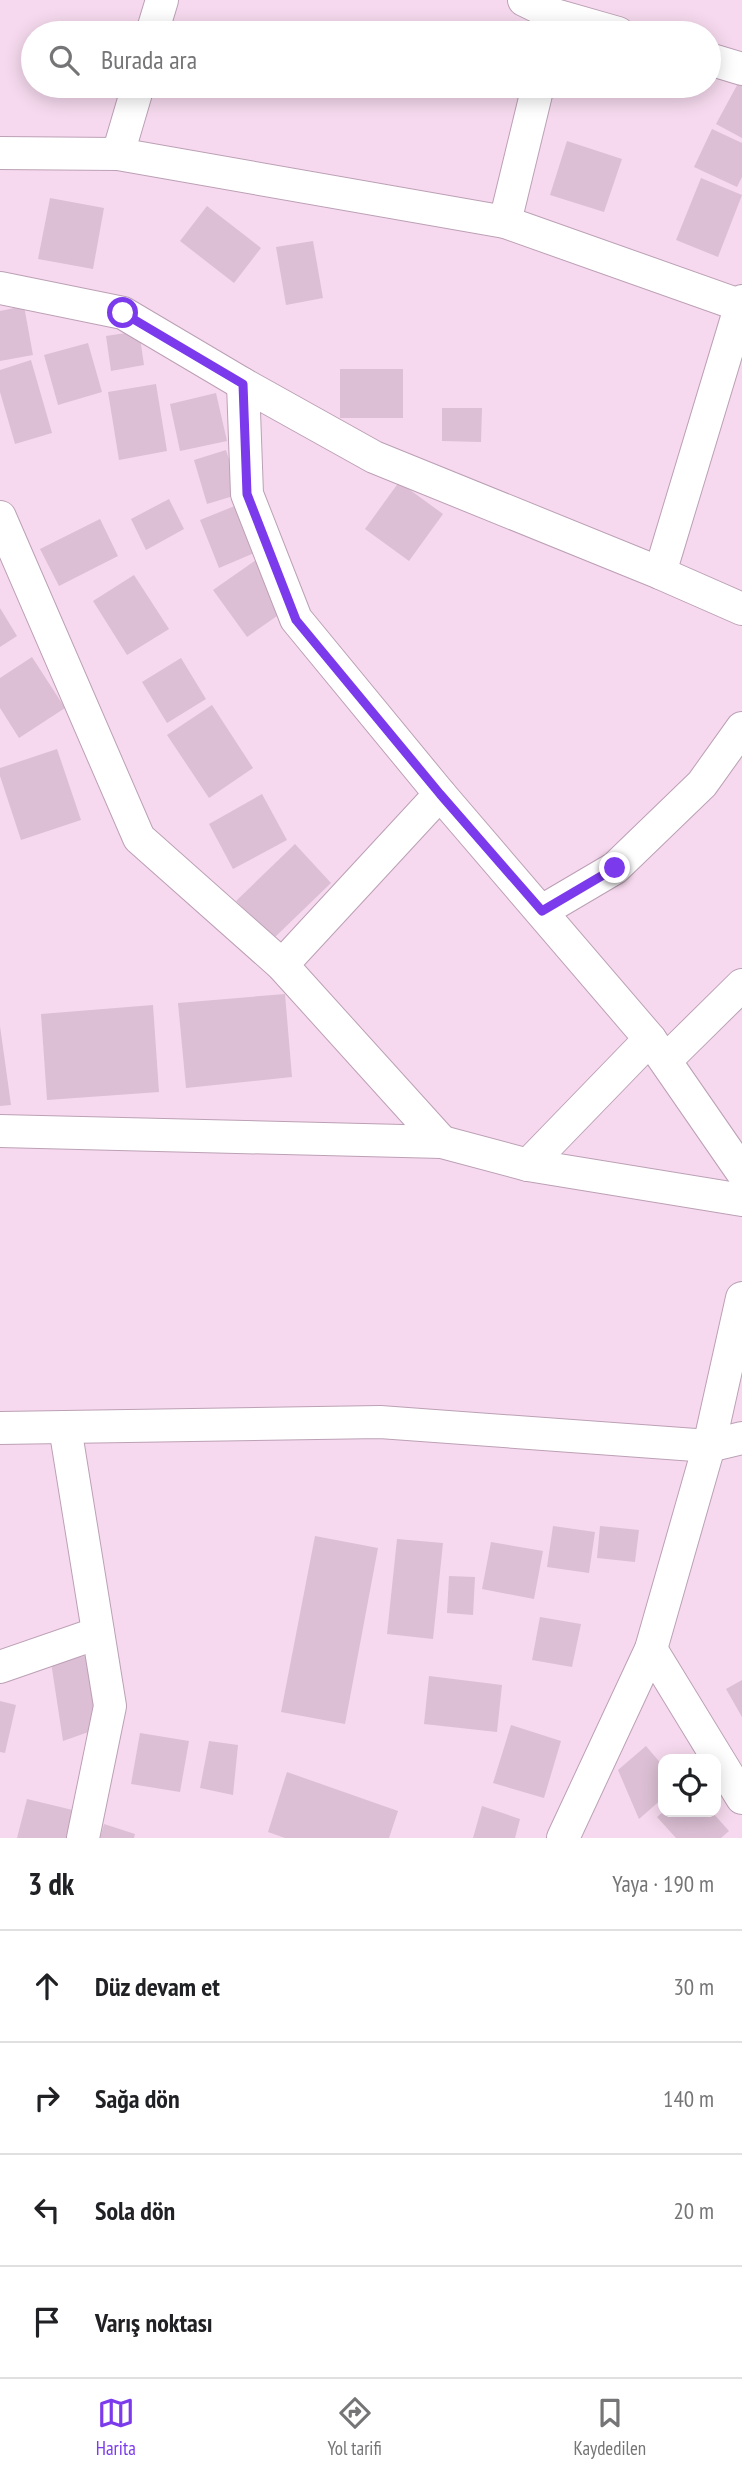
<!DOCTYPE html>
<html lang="tr">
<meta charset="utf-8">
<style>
:root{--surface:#fff;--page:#f2f2f2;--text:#202124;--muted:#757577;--line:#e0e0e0;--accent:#7c3aed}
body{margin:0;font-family:"PT Sans Narrow",sans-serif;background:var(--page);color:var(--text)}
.controls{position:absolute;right:21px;bottom:21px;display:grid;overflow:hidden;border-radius:14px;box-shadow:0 4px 18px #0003}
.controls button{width:63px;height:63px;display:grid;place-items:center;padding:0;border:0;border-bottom:2px solid var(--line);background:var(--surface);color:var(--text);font:35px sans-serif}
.stop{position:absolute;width:21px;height:21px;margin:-16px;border:5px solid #7c3aed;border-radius:50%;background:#fff}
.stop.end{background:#7c3aed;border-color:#fff;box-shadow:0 2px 7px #0008}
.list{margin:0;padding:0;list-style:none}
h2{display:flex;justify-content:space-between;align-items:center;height:91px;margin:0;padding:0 28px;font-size:30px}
h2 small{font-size:23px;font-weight:400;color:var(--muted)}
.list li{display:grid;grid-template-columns:46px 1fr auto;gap:21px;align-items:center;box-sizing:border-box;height:112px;padding:0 28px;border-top:2px solid var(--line)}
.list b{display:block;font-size:26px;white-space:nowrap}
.list em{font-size:23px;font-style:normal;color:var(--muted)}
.icon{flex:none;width:38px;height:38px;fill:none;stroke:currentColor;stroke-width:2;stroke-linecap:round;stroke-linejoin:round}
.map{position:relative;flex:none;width:742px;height:1838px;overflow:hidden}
.search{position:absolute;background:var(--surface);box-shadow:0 4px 18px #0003;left:21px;right:21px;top:21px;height:77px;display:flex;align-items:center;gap:18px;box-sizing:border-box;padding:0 24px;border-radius:38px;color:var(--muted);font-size:26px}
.sheet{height:539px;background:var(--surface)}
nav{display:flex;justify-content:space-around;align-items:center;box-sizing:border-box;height:98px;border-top:2px solid var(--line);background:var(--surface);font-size:19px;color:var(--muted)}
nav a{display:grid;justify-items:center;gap:4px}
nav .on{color:var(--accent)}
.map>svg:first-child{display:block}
.building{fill:#dcbfd4}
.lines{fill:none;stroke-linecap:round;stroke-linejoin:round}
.minor-casing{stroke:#bca0b5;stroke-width:34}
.minor{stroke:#fff;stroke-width:32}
.route{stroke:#7c3aed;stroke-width:9}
</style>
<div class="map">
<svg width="742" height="1838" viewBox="0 0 742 1838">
<rect width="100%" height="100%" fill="#f6d9ee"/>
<g class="building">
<path d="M742,76V138L716,124Z"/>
<path d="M712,129L742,143V177L737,187L694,167Z"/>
<path d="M567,141L622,159L604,212L550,195Z"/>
<path d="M701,178L742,195L718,257L676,240Z"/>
<path d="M50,198L104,208L93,269L38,259Z"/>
<path d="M207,206L261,248L234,283L180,241Z"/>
<path d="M313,241L323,298L286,305L276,247Z"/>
<path d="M24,306L33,355L0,361V311Z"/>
<path d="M139,331L144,365L111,371L106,336Z"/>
<path d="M88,343L102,392L58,405L44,355Z"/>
<path d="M31,360L52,433L15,444L0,392V370Z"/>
<rect x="340" y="369" width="63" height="49"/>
<path d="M156,384L167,451L119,460L108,392Z"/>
<path d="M216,393L227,441L180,451L170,404Z"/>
<path d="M442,408H482L481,442L442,441Z"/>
<path d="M226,450L240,494L207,504L194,460Z"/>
<path d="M399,482L443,514L409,561L365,529Z"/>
<path d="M169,499L184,529L146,550L131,519Z"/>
<path d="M242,503L261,550L219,568L200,520Z"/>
<path d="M100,519L118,556L59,586L40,549Z"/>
<path d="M256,560L290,607L247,637L213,590Z"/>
<path d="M134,575L169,629L127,655L93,601Z"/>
<path d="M0,608L17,636L0,647Z"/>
<path d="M32,657L65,708L19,738L0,708V678Z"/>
<path d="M181,658L206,699L167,723L142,682Z"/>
<path d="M212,705L253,768L209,798L167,735Z"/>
<path d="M57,749L81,820L21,840L0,776V768Z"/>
<path d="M262,794L287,840L233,869L209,824Z"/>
<path d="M295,844L331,883L273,939L236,901Z"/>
<path d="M285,994L292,1077L186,1088L178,1003Z"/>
<path d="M153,1005L159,1092L47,1100L41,1014Z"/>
<path d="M0,1026L11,1105L0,1106Z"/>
<path d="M553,1526L595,1532L589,1573L547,1567Z"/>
<path d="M600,1526L639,1530L635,1562L597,1558Z"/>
<path d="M315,1536L378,1548L345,1724L281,1712Z"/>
<path d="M397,1539L443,1543L433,1639L387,1634Z"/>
<path d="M491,1542L543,1551L534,1599L482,1589Z"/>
<path d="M449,1576L475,1577L473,1615L447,1613Z"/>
<path d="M540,1617L581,1624L572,1667L532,1660Z"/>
<path d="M90,1655L97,1729L63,1741L51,1662Z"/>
<path d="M429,1676L502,1685L497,1732L424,1724Z"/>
<path d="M742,1680V1717L726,1689Z"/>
<path d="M0,1701L16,1705L5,1753L0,1752Z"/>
<path d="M511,1725L561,1741L544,1798L493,1783Z"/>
<path d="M140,1733L189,1741L180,1792L131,1784Z"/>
<path d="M209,1741L238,1745L233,1795L200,1788Z"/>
<path d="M646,1746L663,1766V1798L639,1819L618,1770Z"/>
<path d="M287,1772L398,1811L389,1838H285L268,1832Z"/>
<path d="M27,1799L81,1812L74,1838H17Z"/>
<path d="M482,1806L520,1819L515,1838H473Z"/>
<path d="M663,1812H712L729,1831L721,1838H676L657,1817Z"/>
<path d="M104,1824L135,1834L134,1838H100Z"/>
</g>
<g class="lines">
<defs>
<g id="minor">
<path d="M524,0L555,15L618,33"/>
<path d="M152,33L162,0"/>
<path d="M709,59L742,69"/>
<path d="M0,153L118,154L505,222L742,306"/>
<path d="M118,154L138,86"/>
<path d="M505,222L538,86"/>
<path d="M0,288L123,313L243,384L374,457L660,573L742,609"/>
<path d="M243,384L247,494L296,619L440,794L650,1039L742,1172"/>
<path d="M0,517L139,838L282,965L442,1142"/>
<path d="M660,573L742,301"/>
<path d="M542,911L615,868L702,784L742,728"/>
<path d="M282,965L440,794"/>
<path d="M666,1060L742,985"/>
<path d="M0,1131L442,1142L528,1165L742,1200"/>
<path d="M528,1165L650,1039"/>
<path d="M65,1427L110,1706L83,1838"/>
<path d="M0,1428L380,1422L709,1446L742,1438"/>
<path d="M651,1649L742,1798"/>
<path d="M0,1667L98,1633"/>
<path d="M563,1838L651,1649L709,1446L742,1298"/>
</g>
</defs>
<use href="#minor" class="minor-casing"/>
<use href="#minor" class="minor"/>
</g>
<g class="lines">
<path class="route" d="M123,313L243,384L247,494L296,620L440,794L542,911L615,868"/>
</g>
</svg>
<div class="controls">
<button><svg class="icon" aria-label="locate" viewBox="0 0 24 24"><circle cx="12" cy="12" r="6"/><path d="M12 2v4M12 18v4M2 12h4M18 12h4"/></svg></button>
</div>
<div class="stop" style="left:123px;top:313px"></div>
<div class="stop end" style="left:615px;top:868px"></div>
<div class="search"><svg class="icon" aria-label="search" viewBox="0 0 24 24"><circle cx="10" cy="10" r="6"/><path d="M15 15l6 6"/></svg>Burada ara</div>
</div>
<section class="sheet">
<h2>3 dk<small>Yaya · 190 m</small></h2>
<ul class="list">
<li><svg class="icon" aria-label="ahead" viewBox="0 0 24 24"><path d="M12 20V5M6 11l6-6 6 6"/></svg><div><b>Düz devam et</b></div><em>30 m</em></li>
<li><svg class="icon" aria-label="right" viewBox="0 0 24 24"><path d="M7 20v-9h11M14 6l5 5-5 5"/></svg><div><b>Sağa dön</b></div><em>140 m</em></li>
<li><svg class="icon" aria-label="left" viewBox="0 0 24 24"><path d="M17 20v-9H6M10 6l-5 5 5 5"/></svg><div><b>Sola dön</b></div><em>20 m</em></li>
<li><svg class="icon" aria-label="arrive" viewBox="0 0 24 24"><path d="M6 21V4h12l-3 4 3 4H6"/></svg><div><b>Varış noktası</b></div></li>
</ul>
</section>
<nav>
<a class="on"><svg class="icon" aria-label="map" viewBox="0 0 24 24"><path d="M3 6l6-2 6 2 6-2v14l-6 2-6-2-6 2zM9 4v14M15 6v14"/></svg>Harita</a>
<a><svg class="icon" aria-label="directions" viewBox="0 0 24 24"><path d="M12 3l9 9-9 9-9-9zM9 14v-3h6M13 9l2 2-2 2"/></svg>Yol tarifi</a>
<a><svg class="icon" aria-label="saved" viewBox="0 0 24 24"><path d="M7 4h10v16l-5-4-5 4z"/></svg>Kaydedilen</a>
</nav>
